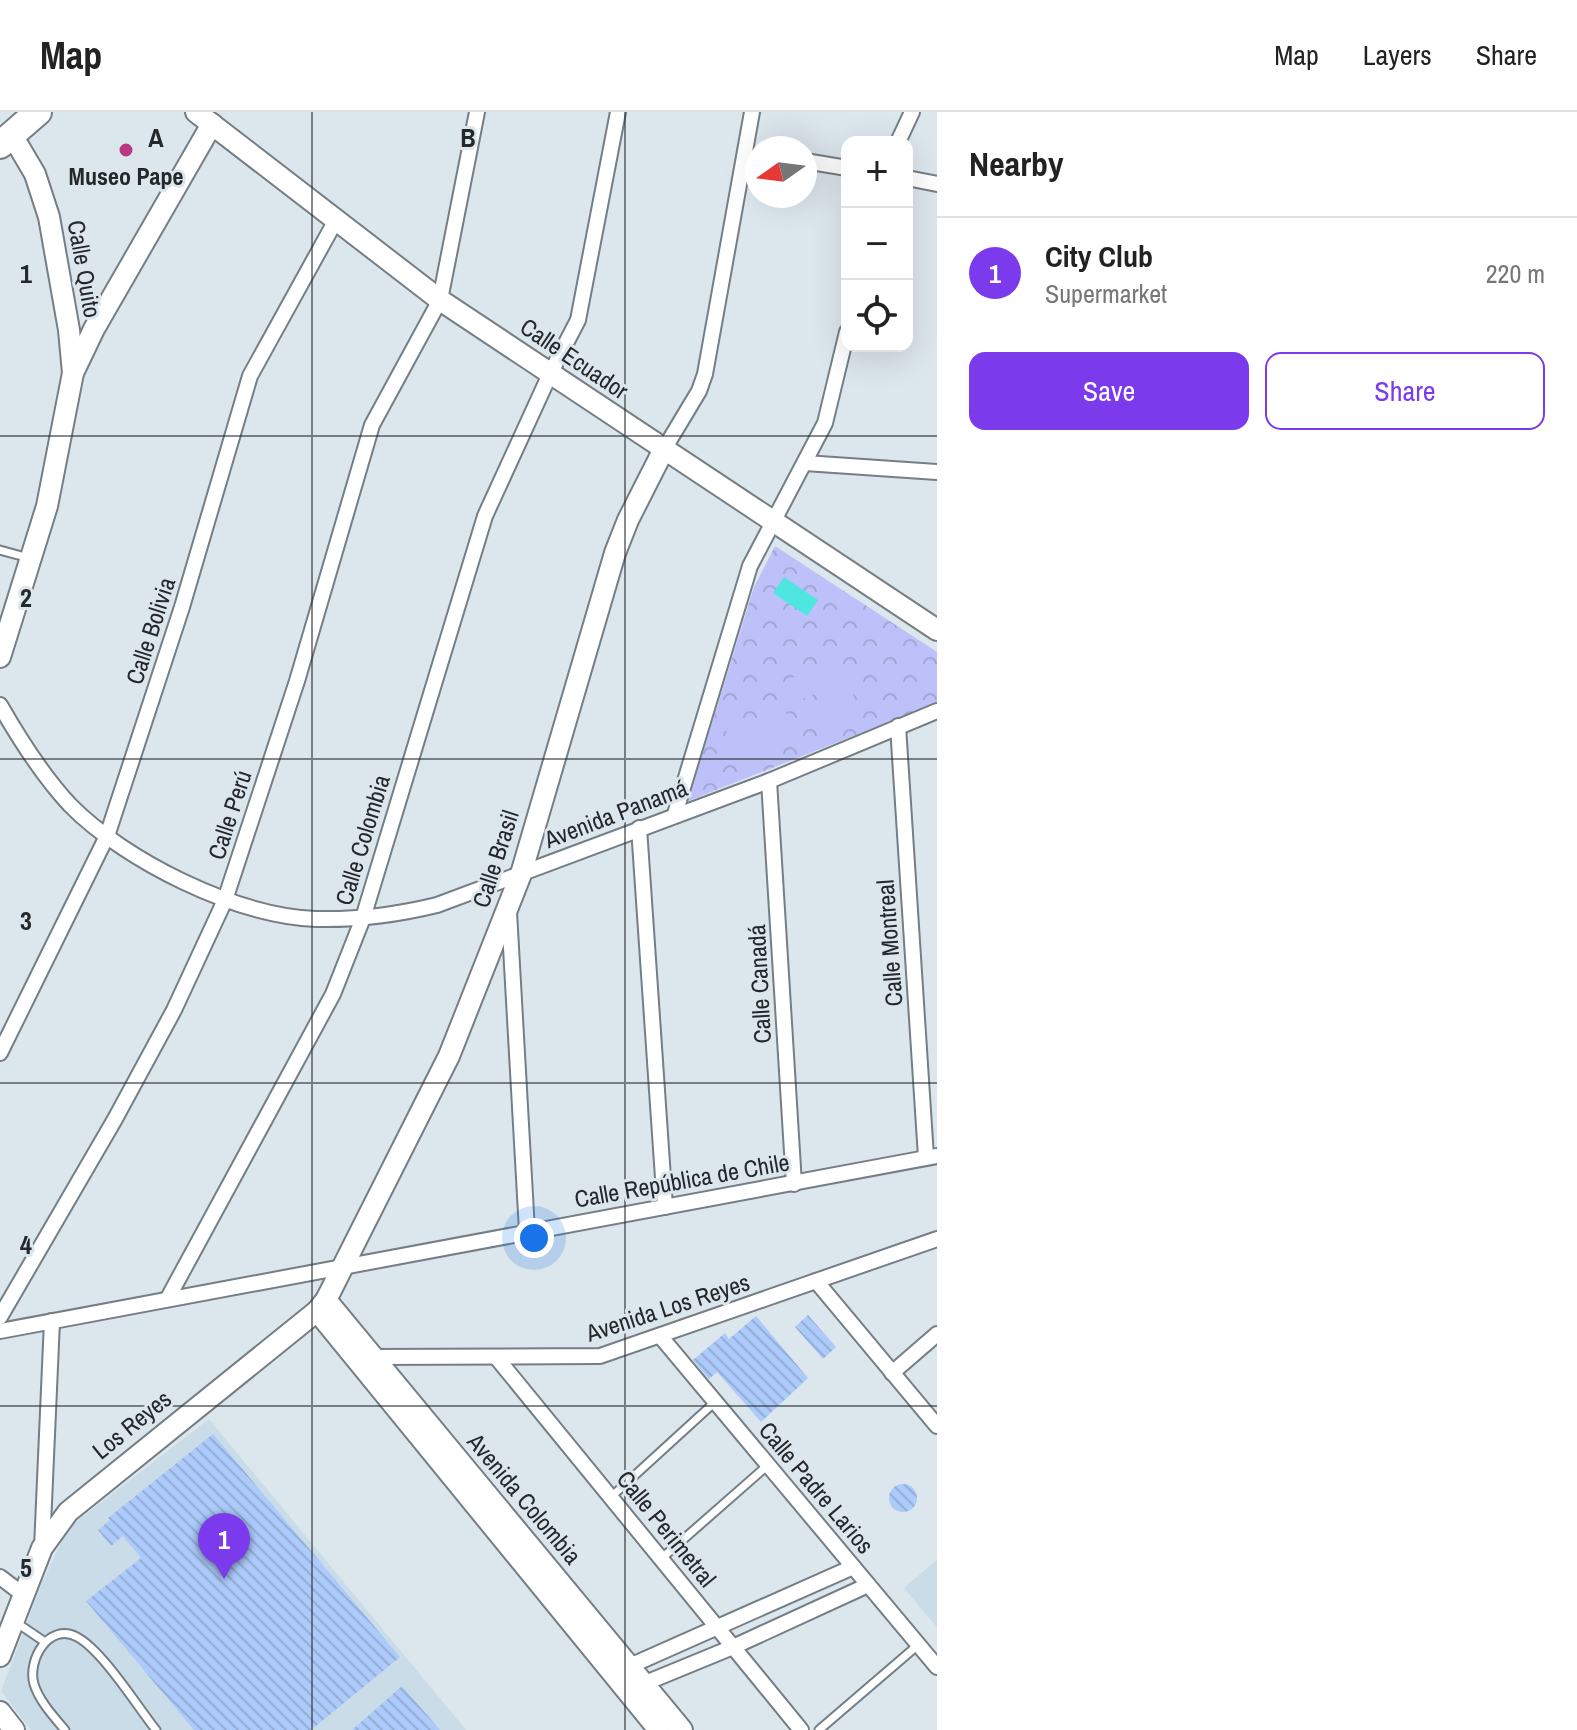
<!DOCTYPE html>
<meta charset="utf-8">
<style>
:root{--surface:#fff;--page:#f2f2f2;--text:#222;--muted:#767676;--line:#e0e0e0;--accent:#7c3aed}
body{margin:0;font-family:"Archivo Narrow",sans-serif;background:var(--page);color:var(--text)}
.controls{position:absolute;right:24px;top:24px;display:grid;overflow:hidden;border-radius:16px;box-shadow:0 8px 32px #0002}
.controls button{width:72px;height:72px;display:grid;place-items:center;padding:0;border:0;border-bottom:2px solid var(--line);background:var(--surface);color:var(--text);font:40px sans-serif}
.compass{position:absolute;left:745px;top:24px;width:72px;height:72px;border-radius:50%;background:var(--surface);box-shadow:0 8px 32px #0002;rotate:256deg}
.you{position:absolute;left:534px;top:1126px;width:28px;height:28px;margin:-20px;border:6px solid #fff;border-radius:50%;background:#1a73e8;box-shadow:0 0 0 12px #1a73e833}
.badge{display:grid;place-items:center;width:52px;height:52px;border-radius:50%;background:var(--accent);color:#fff;font-size:26px;font-weight:700}
.pin{position:absolute;translate:-50% -66px;filter:drop-shadow(0 2px 4px #0008)}
.pin::after{content:'';position:absolute;top:42px;width:28px;height:24px;background:inherit;clip-path:polygon(0 0,100% 0,50% 100%)}
.list{margin:0;padding:0;list-style:none}
h2{display:flex;justify-content:space-between;align-items:center;height:104px;margin:0;padding:0 32px;font-size:34px}
h2 small{font-size:26px;font-weight:400;color:var(--muted)}
.list li{display:grid;grid-template-columns:52px 1fr auto;gap:24px;align-items:center;box-sizing:border-box;height:112px;padding:0 32px;border-top:2px solid var(--line)}
.list b{display:block;font-size:30px;white-space:nowrap}
.list p{margin:0;font-size:26px;white-space:nowrap;color:var(--muted)}
.list em{font-size:26px;font-style:normal;color:var(--muted)}
.actions{display:flex;gap:16px;padding:24px 32px}
.actions a{flex:1;padding:18px 0;border:2px solid var(--accent);border-radius:16px;text-align:center;font-size:28px;color:var(--accent)}
.actions .main{background:var(--accent);color:#fff}
.icon{flex:none;width:44px;height:44px;fill:none;stroke:currentColor;stroke-width:2;stroke-linecap:round;stroke-linejoin:round}
.map{position:relative;flex:none;width:937px;height:1618px;overflow:hidden}
header{display:flex;align-items:center;gap:48px;box-sizing:border-box;height:112px;padding:0 40px;background:var(--surface);border-bottom:2px solid var(--line)}
header strong{font-size:38px}
nav{display:flex;gap:44px;margin-inline-start:auto;font-size:28px}
main{display:flex}
aside{flex:1;background:var(--surface)}
.map>svg:first-child{display:block}
.built{fill:#cadce7}
.park{fill:url(#park-crowns)}
.pitch{fill:#bec1f9}
.water{fill:#4fe6df}
.building{fill:url(#building-back-hatch)}
.lines{fill:none;stroke-linecap:round;stroke-linejoin:round}
.lane-casing{stroke:#757e84;stroke-width:11}
.street-casing{stroke:#757e84;stroke-width:18}
.secondary-casing{stroke:#757e84;stroke-width:24}
.highway-casing{stroke:#757e84;stroke-width:30}
.lane{stroke:#fff;stroke-width:7}
.street{stroke:#fff;stroke-width:14}
.secondary{stroke:#fff;stroke-width:20}
.highway{stroke:#fff;stroke-width:26}
.grid{fill:none;stroke:#24282a;stroke-width:2;stroke-opacity:0.55}
.poi-dot{fill:#ba387f;stroke:#dce6ed;stroke-width:3}
.labels{text-anchor:middle;stroke-width:6;stroke-linejoin:round;paint-order:stroke}
.poi-label{font-size:24px;font-weight:bold;fill:#24282a;stroke:#dce6ed}
.street-label{font-size:24px;fill:#24282a;stroke:#dce6ed}
.grid-label{font-size:26px;text-anchor:middle;font-weight:bold;fill:#24282a;stroke:#dce6ed;stroke-width:6;stroke-linejoin:round;paint-order:stroke}
</style>
<header>
<strong>Map</strong>
<nav><a>Map</a><a>Layers</a><a>Share</a></nav>
</header>
<main>
<div class="map">
<svg width="937" height="1618" viewBox="0 0 937 1618">
<defs>
<pattern id="park-crowns" width="20" height="18" patternUnits="userSpaceOnUse" patternTransform="scale(2)"><rect width="20" height="18" fill="#bec1f9"/><path d="M2 6a3 3 0 1 1 6 0M12 15a3 3 0 1 1 6 0" fill="none" stroke="#a3a6d6"/></pattern>
<pattern id="building-back-hatch" width="6" height="6" patternUnits="userSpaceOnUse" patternTransform="scale(2)"><rect width="6" height="6" fill="#accbfb"/><path d="M-1 5l2 2M0 0l6 6M5-1l2 2" fill="none" stroke="#94aed7"/></pattern>
</defs>
<rect width="100%" height="100%" fill="#dce6ed"/>
<g class="built">
<path d="M209,1307L466,1618H31L1,1579L42,1471L68,1416Z"/>
<path d="M937,1448V1515L904,1476Z"/>
</g>
<path class="park" d="M775,434L937,540V591L688,689L754,475Z"/>
<g class="pitch">
<path d="M839,548L847,569L800,588L791,566Z"/>
<path d="M850,575L859,597L811,616L802,594Z"/>
<path d="M784,596L797,630L739,652L726,618Z"/>
</g>
<path class="water" d="M784,465L818,488L807,504L773,481Z"/>
<g class="building">
<path d="M808,1203L836,1235L823,1247L795,1215Z"/>
<path d="M756,1204L808,1266L761,1310L717,1260L709,1267L693,1248L725,1221L729,1227Z"/>
<path d="M213,1322L400,1545L311,1618H194L86,1489L141,1446L123,1424L111,1434L98,1418L110,1408L108,1406Z"/>
<circle cx="903" cy="1386" r="14"/>
<path d="M402,1574L440,1618H352Z"/>
</g>
<g class="lines">
<defs>
<g id="lane">
<path d="M0,438L29,446"/>
<path d="M611,1385L715,1290"/>
<path d="M662,1446L768,1353"/>
<path d="M17,1511L45,1530"/>
<path d="M65,1618C54,1605 39,1589 34,1572C27,1548 49,1510 77,1525C102,1538 137,1594 156,1618"/>
<path d="M819,1618L918,1533"/>
</g>
<g id="street">
<path d="M898,30L912,0"/>
<path d="M805,49L847,56"/>
<path d="M907,66L937,72"/>
<path d="M663,339L699,279L705,262L752,0"/>
<path d="M805,351L937,360"/>
<path d="M0,593C20,628 42,663 70,693C125,749 236,804 316,807C357,808 396,803 437,793L769,669L937,599"/>
<path d="M898,614L926,1045"/>
<path d="M769,669L794,1072"/>
<path d="M675,702L750,454L825,311L847,220"/>
<path d="M639,716L665,1095"/>
<path d="M509,800L527,1119"/>
<path d="M0,941L107,724L182,495L250,264L336,108"/>
<path d="M816,1169L937,1314"/>
<path d="M168,1186L333,882L363,806L485,404L550,262L578,208L618,0"/>
<path d="M0,1205L115,1007L174,898L225,788L297,569L372,313L440,188L477,0"/>
<path d="M0,1219L937,1044"/>
<path d="M661,1225L937,1555"/>
<path d="M369,1245L600,1244L937,1127"/>
<path d="M496,1245L801,1618"/>
<path d="M892,1261L937,1222"/>
<path d="M42,1436L52,1209"/>
<path d="M0,1465L25,1484"/>
<path d="M623,1557L853,1455"/>
<path d="M638,1574L733,1535L868,1473"/>
</g>
<g id="secondary">
<path d="M196,0L440,188L937,518"/>
<path d="M12,23L35,62L49,105L69,218L73,261"/>
<path d="M0,545L47,394L73,261L94,217L212,12"/>
<path d="M326,1188L682,1618"/>
<path d="M317,1199L659,1618"/>
<path d="M0,1544L42,1436L68,1400L317,1199L326,1188L449,944L521,762L615,441L628,408L663,339"/>
<path d="M0,1600L14,1618"/>
</g>
<path id="highway" d="M0,33L38,0"/>
</defs>
<use href="#lane" class="lane-casing"/>
<use href="#street" class="street-casing"/>
<use href="#secondary" class="secondary-casing"/>
<use href="#highway" class="highway-casing"/>
<use href="#lane" class="lane"/>
<use href="#street" class="street"/>
<use href="#secondary" class="secondary"/>
<use href="#highway" class="highway"/>
</g>
<path class="grid" d="M312,0V1618M625,0V1618M0,324H937M0,647H937M0,971H937M0,1294H937"/>
<circle class="poi-dot" cx="126" cy="38" r="8"/>
<g class="labels">
<g class="poi-label">
<text x="126" y="73">Museo Pape</text>
</g>
<g class="street-label">
<text transform="translate(84 157) rotate(80)" y="8">Calle Quito</text>
<text transform="translate(574 247) rotate(34)" y="8">Calle Ecuador</text>
<text transform="translate(151 519) rotate(-72)" y="8">Calle Bolivia</text>
<text transform="translate(616 702) rotate(-21)" y="8">Avenida Panamá</text>
<text transform="translate(230 703) rotate(-72)" y="8">Calle Perú</text>
<text transform="translate(363 728) rotate(-73)" y="8">Calle Colombia</text>
<text transform="translate(496 747) rotate(-72)" y="8">Calle Brasil</text>
<text transform="translate(890 831) rotate(-94)" y="8">Calle Montreal</text>
<text transform="translate(760 872) rotate(-93)" y="8">Calle Canadá</text>
<text transform="translate(682 1069) rotate(-10)" y="8">Calle República de Chile</text>
<text transform="translate(668 1196) rotate(-18)" y="8">Avenida Los Reyes</text>
<text transform="translate(132 1313) rotate(-39)" y="8">Los Reyes</text>
<text transform="translate(816 1376) rotate(50)" y="8">Calle Padre Larios</text>
<text transform="translate(524 1387) rotate(50)" y="8">Avenida Colombia</text>
<text transform="translate(666 1417) rotate(51)" y="8">Calle Perimetral</text>
</g>
</g>
<g class="grid-label">
<text x="156" y="35">A</text>
<text x="468" y="35">B</text>
<text x="26" y="171">1</text>
<text x="26" y="495">2</text>
<text x="26" y="818">3</text>
<text x="26" y="1142">4</text>
<text x="26" y="1465">5</text>
</g>
</svg>
<div class="controls">
<button>+</button>
<button>−</button>
<button><svg class="icon" aria-label="locate" viewBox="0 0 24 24"><circle cx="12" cy="12" r="6"/><path d="M12 2v4M12 18v4M2 12h4M18 12h4"/></svg></button>
</div>
<svg class="compass" viewBox="-18 -18 36 36"><path d="M0-13l5 13h-10z" fill="#e53935"/><path d="M0 13l5-13h-10z" fill="#767676"/></svg>
<div class="you"></div>
<div class="pin badge" style="left:224px;top:1467px">1</div>
</div>
<aside>
<h2>Nearby<small></small></h2>
<ul class="list">
<li><span class="badge">1</span><div><b>City Club</b><p>Supermarket</p></div><em>220 m</em></li>
</ul>
<div class="actions"><a class="main">Save</a><a>Share</a></div>
</aside>
</main>
